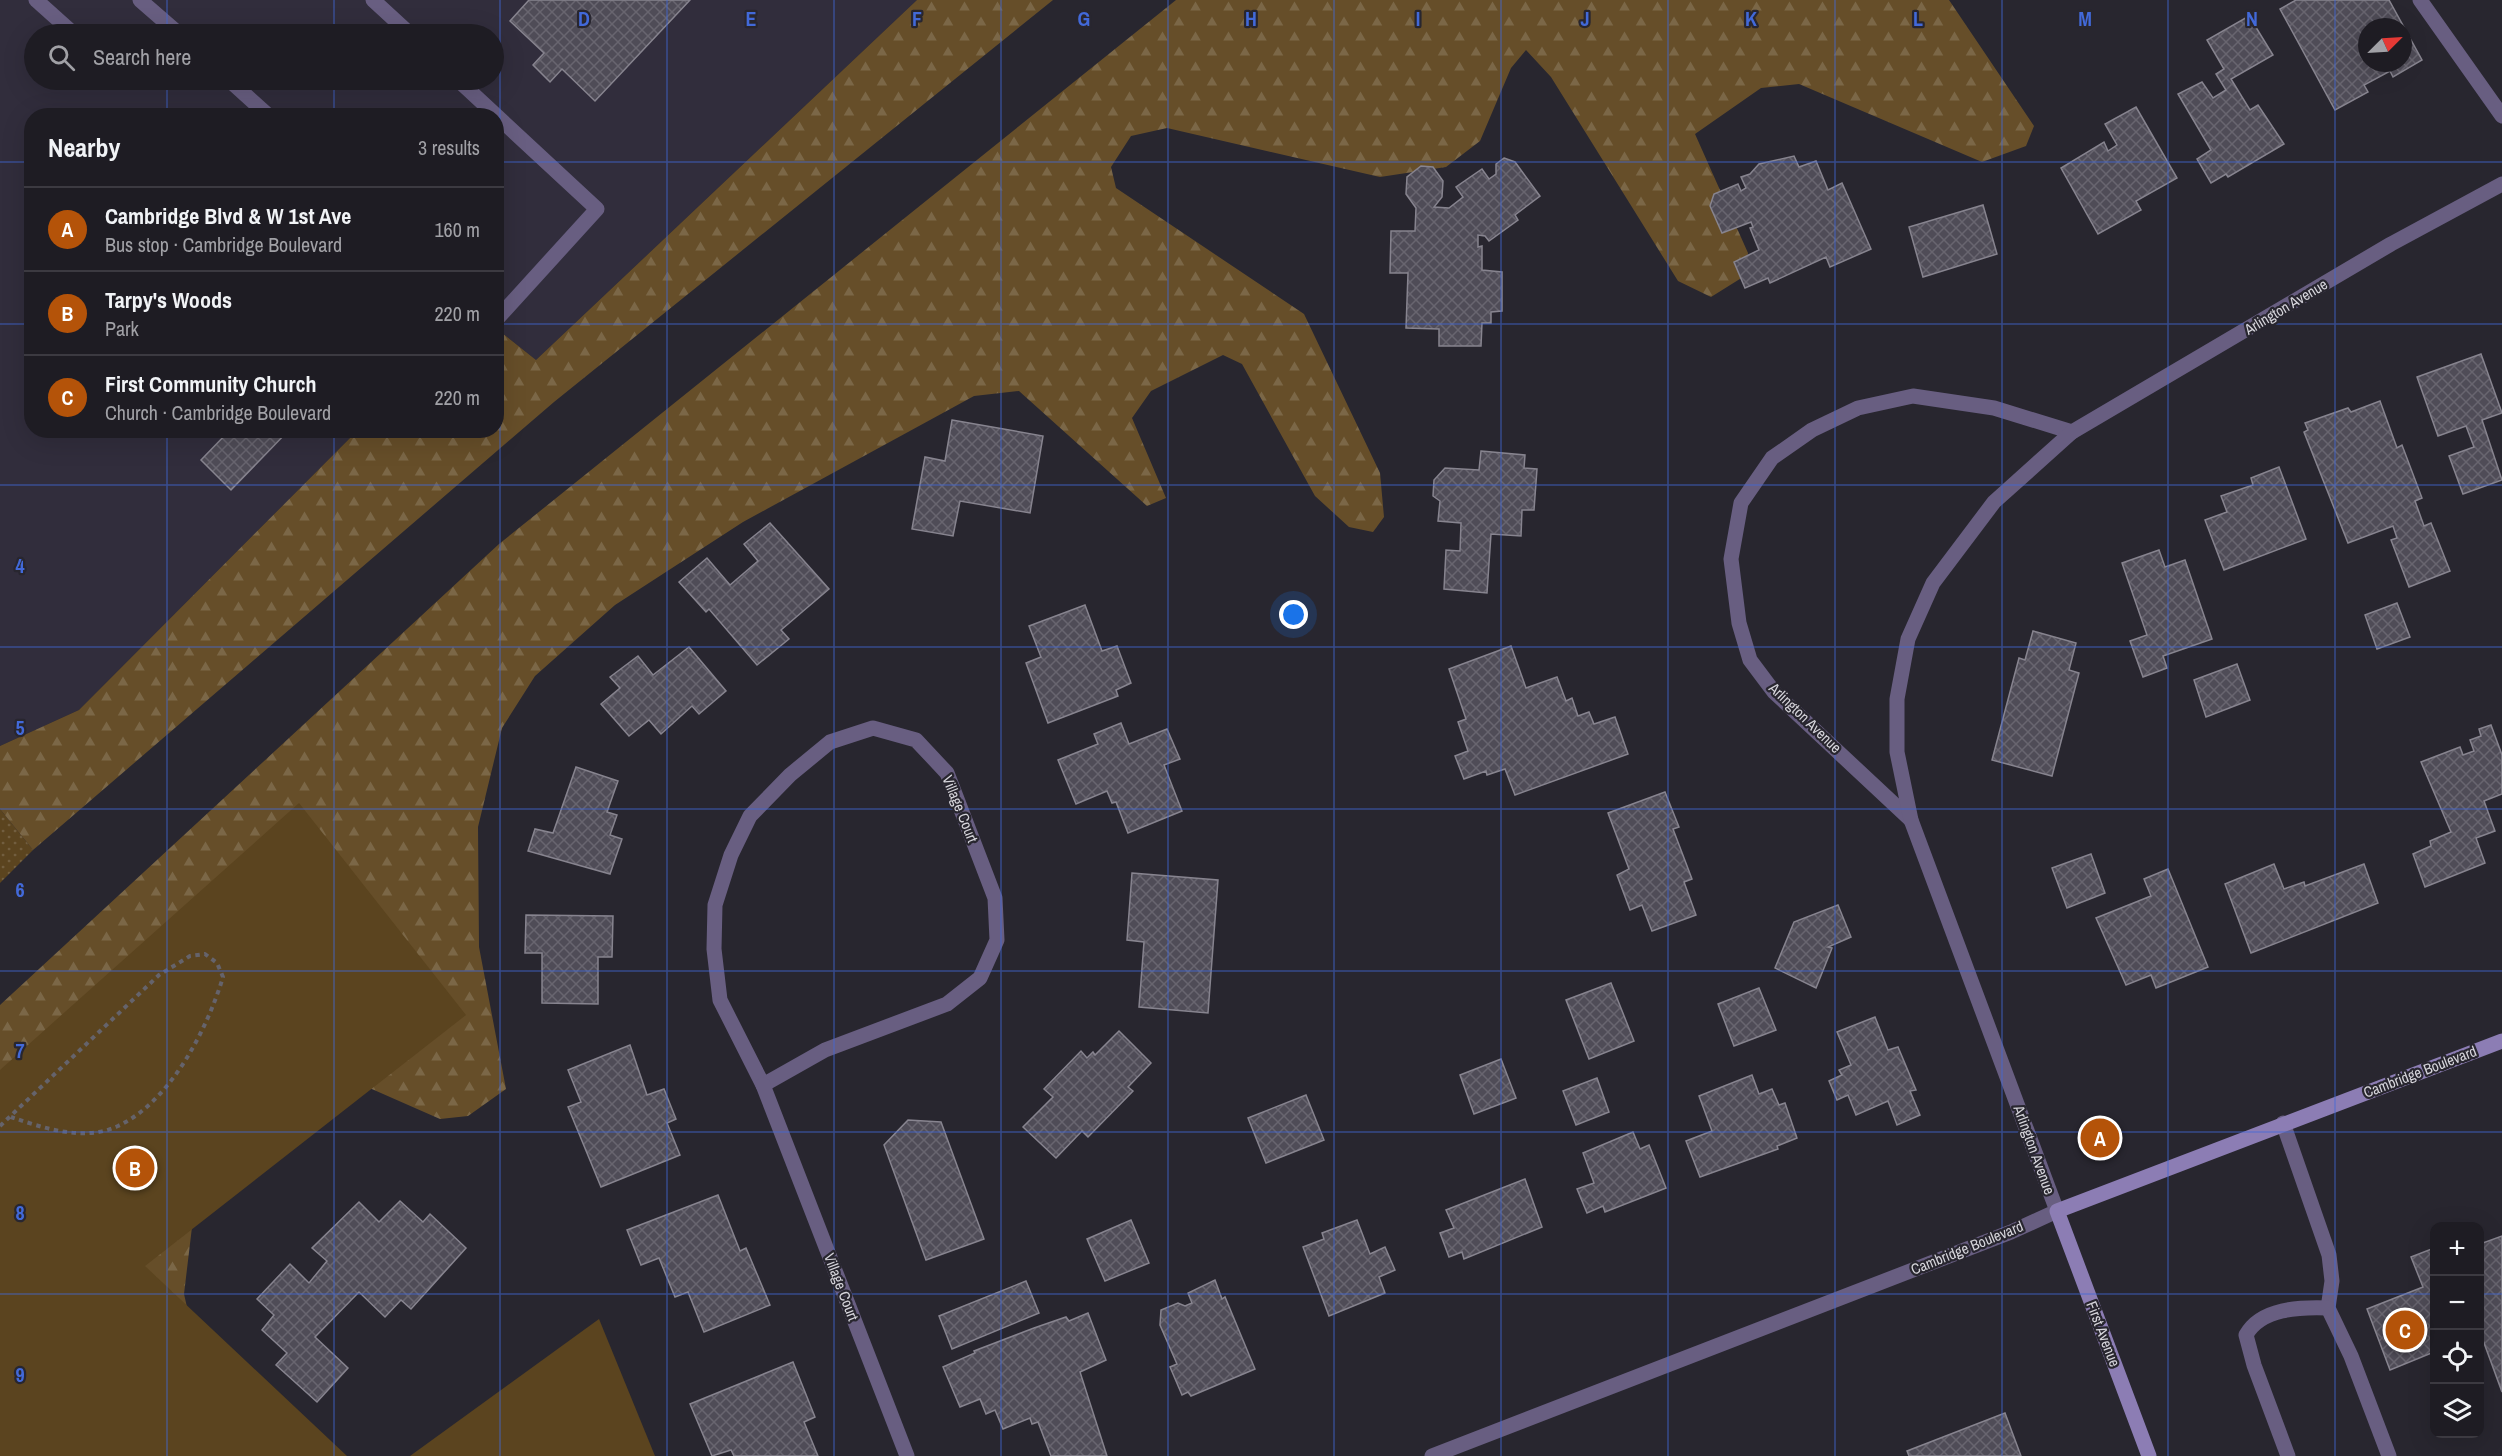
<!DOCTYPE html>
<meta charset="utf-8">
<style>
:root{--surface:#1e1c23;--page:#26252b;--text:#f1f3f6;--muted:#a1a1a6;--line:#3c3a41;--accent:#b45309}
body{margin:0;font-family:"Archivo Narrow",sans-serif;background:var(--page);color:var(--text)}
.controls{position:absolute;right:18px;bottom:18px;display:grid;overflow:hidden;border-radius:12px;box-shadow:0 6px 24px #0002}
.controls button{width:54px;height:54px;display:grid;place-items:center;padding:0;border:0;border-bottom:2px solid var(--line);background:var(--surface);color:var(--text);font:30px sans-serif}
.compass{position:absolute;left:2358px;top:18px;width:54px;height:54px;border-radius:50%;background:var(--surface);box-shadow:0 6px 24px #0002;rotate:66deg}
.you{position:absolute;left:1294px;top:615px;width:21px;height:21px;margin:-15px;border:4px solid #fff;border-radius:50%;background:#1a73e8;box-shadow:0 0 0 9px #1a73e833}
.badge{display:grid;place-items:center;width:39px;height:39px;border-radius:50%;background:var(--accent);color:#fff;font-size:20px;font-weight:700}
.pin{position:absolute;translate:-50% -50%;border:3px solid #fff;box-shadow:0 2px 6px #0006}
.list{margin:0;padding:0;list-style:none}
h2{display:flex;justify-content:space-between;align-items:center;height:78px;margin:0;padding:0 24px;font-size:26px}
h2 small{font-size:20px;font-weight:400;color:var(--muted)}
.list li{display:grid;grid-template-columns:39px 1fr auto;gap:18px;align-items:center;box-sizing:border-box;height:84px;padding:0 24px;border-top:2px solid var(--line)}
.list b{display:block;font-size:22px;white-space:nowrap}
.list p{margin:0;font-size:20px;white-space:nowrap;color:var(--muted)}
.list em{font-size:20px;font-style:normal;color:var(--muted)}
.icon{flex:none;width:33px;height:33px;fill:none;stroke:currentColor;stroke-width:2;stroke-linecap:round;stroke-linejoin:round}
.map{position:relative;flex:none;width:2502px;height:1456px;overflow:hidden}
.search{position:absolute;background:var(--surface);box-shadow:0 6px 24px #0002;left:24px;top:24px;width:480px;height:66px;display:flex;align-items:center;gap:15px;box-sizing:border-box;padding:0 21px;border-radius:33px;color:var(--muted);font-size:22px}
.panel{position:absolute;background:var(--surface);box-shadow:0 6px 24px #0002;left:24px;top:108px;width:480px;height:330px;border-radius:24px}
.map>svg:first-child{display:block}
.built{fill:#312d3c;fill-rule:evenodd}
.grass{fill:url(#grass-dots)}
.forest{fill:url(#forest-firs)}
.green{fill:#5b441f}
.building{fill:url(#building-cross-hatch);stroke:#87848f;stroke-width:1.5;fill-rule:evenodd}
.lines{fill:none;stroke-linecap:round;stroke-linejoin:round}
.path{stroke:#65636b;stroke-width:4;stroke-dasharray:4.5 4.5;stroke-linecap:butt}
.lane{stroke:#685e81;stroke-width:15}
.street{stroke:#685e81;stroke-width:15}
.secondary{stroke:#8c7db4;stroke-width:15}
.grid{fill:none;stroke:#4269d9;stroke-width:1.5;stroke-opacity:0.55}
.labels{text-anchor:middle;stroke-width:4.5;stroke-linejoin:round;paint-order:stroke}
.street-label{font-size:15px;fill:#d6d5db;stroke:#28262f}
.grid-label{font-size:20px;text-anchor:middle;font-weight:bold;fill:#4269d9;stroke:#28262f;stroke-width:4.5;stroke-linejoin:round;paint-order:stroke}
</style>
<div class="map">
<svg width="2502" height="1456" viewBox="0 0 2502 1456">
<defs>
<pattern id="grass-dots" width="8" height="8" patternUnits="userSpaceOnUse" patternTransform="scale(1.5)"><rect width="8" height="8" fill="#5b441f"/><path d="M2 2h.1M6 6h.1" fill="none" stroke="#725e3f" stroke-width="1.8" stroke-linecap="round"/></pattern>
<pattern id="forest-firs" width="22" height="20" patternUnits="userSpaceOnUse" patternTransform="scale(1.5)"><rect width="22" height="20" fill="#664e29"/><path d="M5 1l3.5 6h-7zM16 11l3.5 6h-7z" fill="#7b6747"/></pattern>
<pattern id="building-cross-hatch" width="8" height="8" patternUnits="userSpaceOnUse" patternTransform="scale(1.5)"><rect width="8" height="8" fill="#4f4c57"/><path d="M0 0l8 8M0 8l8-8" fill="none" stroke="#68656f"/></pattern>
</defs>
<rect width="100%" height="100%" fill="#28262f"/>
<path class="built" d="M0,0H917L536,360L497,329L496,116H32V430L357,431L79,710L0,746ZM34,34H494V80H34Z"/>
<path class="grass" d="M0,809L33,850L0,883Z"/>
<g class="forest">
<path d="M917,0H1053L554,402L33,850L0,809V746L79,710L357,431L496,430L497,329L536,360Z"/>
<path d="M1176,0H1949L2034,126L2026,146L1982,162L1799,84L1761,88L1695,134L1748,253L1743,277L1711,297L1678,281L1551,77L1526,50L1511,68L1480,141L1446,167L1380,177L1167,128L1131,136L1111,167L1116,188L1304,314L1380,473L1384,517L1373,532L1349,527L1315,496L1242,364L1223,355L1151,391L1132,418L1166,498L1147,506L1019,391L974,396L743,522L615,605L535,676L502,728L478,827L479,947L506,1089L468,1116L440,1119L324,1068L192,1227L184,1294L194,1338L0,1456V1005L499,544Z"/>
</g>
<g class="green">
<path d="M299,803L466,1015L145,1266L347,1456H0V1070Z"/>
<path d="M599,1319L655,1456H410Z"/>
</g>
<g class="building">
<path d="M529,0H690L595,101L562,69L550,82L533,65L544,53L510,21Z"/>
<path d="M2296,0H2389L2422,60L2393,77L2390,71L2364,85L2368,92L2335,110L2280,9ZM2367,27H2403V63H2367Z"/>
<path d="M2249,16L2273,55L2231,79L2250,110L2258,105L2284,144L2228,177L2226,174L2211,183L2197,159L2211,150L2178,94L2202,82L2213,98L2226,90L2216,74L2224,69L2207,40Z"/>
<path d="M2136,107L2177,178L2136,201L2141,210L2098,234L2061,168L2104,142L2108,151L2117,145L2105,124Z"/>
<path d="M1794,156L1799,167L1816,161L1828,190L1842,183L1871,249L1830,267L1826,257L1770,283L1768,278L1745,288L1734,262L1759,250L1750,228L1753,227L1751,222L1722,233L1710,206L1714,194L1738,184L1741,191L1746,188L1741,177L1750,174L1759,164Z"/>
<path d="M1504,158L1515,162L1540,196L1515,215L1518,220L1489,241L1485,236L1478,235V247L1482,246V270L1502,272V311L1491,312V323H1482L1481,346H1439V329L1406,328L1408,273H1390L1391,231H1415L1416,208L1406,194L1407,177L1421,166L1433,167L1443,181L1442,197L1434,207L1449,208L1463,197L1456,187L1482,169L1489,179L1496,174V164Z"/>
<path d="M1983,205L1997,254L1923,277L1909,227Z"/>
<path d="M2481,354L2502,413L2482,420L2502,480L2463,494L2449,456L2474,447L2466,426L2438,436L2417,377Z"/>
<path d="M2380,401L2397,448L2402,445L2422,498L2415,501L2424,526L2431,523L2450,571L2409,587L2391,540L2397,538L2393,526L2348,543L2304,432L2308,430L2305,423L2348,408L2351,412Z"/>
<path d="M952,420L1043,436L1030,513L960,501L953,536L912,529L925,457L945,461Z"/>
<path d="M230,430H289L231,490L201,460Z"/>
<path d="M1481,451L1525,455L1524,468L1537,469L1534,510H1522L1521,536L1491,534L1487,593L1444,589L1446,550L1460,551L1461,523L1438,521L1440,501L1433,496L1434,480L1445,468L1479,470Z"/>
<path d="M2279,467L2306,539L2224,570L2205,520L2227,512L2221,496L2253,485L2251,478Z"/>
<path d="M770,523L829,589L781,630L789,639L757,665L709,609L706,612L679,582L707,558L730,585L758,561L744,544Z"/>
<path d="M2159,550L2165,567L2185,560L2212,639L2163,656L2167,668L2143,677L2130,641L2147,635L2122,563Z"/>
<path d="M2397,603L2410,637L2377,649L2365,615Z"/>
<path d="M1085,605L1102,651L1117,646L1131,683L1116,690L1118,696L1048,723L1026,663L1041,657L1029,626Z"/>
<path d="M2033,631L2076,643L2069,670L2079,673L2052,776L1992,760L2019,658L2025,660Z"/>
<path d="M1511,646L1526,688L1557,677L1566,701L1572,698L1578,716L1589,712L1594,724L1615,717L1628,754L1515,795L1505,769L1487,775L1486,771L1464,779L1455,756L1468,751L1458,722L1466,719L1449,669Z"/>
<path d="M689,647L726,691L699,714L692,706L661,734L649,720L629,736L601,704L620,688L610,677L638,656L653,675Z"/>
<path d="M2237,664L2250,700L2206,717L2194,680Z"/>
<path d="M1121,723L1129,744L1167,729L1180,759L1164,765L1182,811L1128,833L1116,802L1112,803L1107,791L1076,804L1058,760L1098,744L1094,734Z"/>
<path d="M2491,725L2502,755V794L2484,801L2495,831L2476,838L2485,863L2425,887L2413,854L2431,846L2430,841L2451,832L2421,762L2460,747L2463,755L2474,751L2470,740L2481,736L2479,729Z"/>
<path d="M576,767L618,781L607,812L617,815L610,835L622,839L610,874L528,851L535,829L553,833Z"/>
<path d="M1665,792L1679,827L1673,829L1692,879L1684,882L1696,915L1652,931L1642,905L1630,910L1617,875L1629,869L1608,813Z"/>
<path d="M2091,854L2105,893L2067,908L2052,868Z"/>
<path d="M2274,864L2284,889L2304,882L2305,886L2364,864L2378,903L2251,953L2225,884Z"/>
<path d="M2168,869L2208,967L2156,988L2151,975L2126,985L2096,918L2151,896L2144,879Z"/>
<path d="M1132,873L1218,880L1208,1013L1139,1007L1144,942L1127,940Z"/>
<path d="M1838,905L1851,937L1828,947L1832,948L1816,988L1775,968L1794,922Z"/>
<path d="M526,915L613,916L612,957H598V1004L542,1003V953H525Z"/>
<path d="M1611,983L1634,1041L1589,1059L1566,1000Z"/>
<path d="M1759,988L1776,1030L1734,1046L1718,1004Z"/>
<path d="M1875,1017L1888,1050L1898,1047L1916,1090L1910,1091L1920,1115L1897,1125L1888,1101L1856,1115L1848,1095L1837,1100L1829,1081L1842,1075L1839,1070L1851,1065L1837,1032Z"/>
<path d="M1119,1031L1151,1063L1128,1087L1133,1091L1088,1137L1082,1131L1056,1158L1023,1127L1053,1097L1044,1089L1081,1051L1087,1058L1093,1052L1095,1055Z"/>
<path d="M630,1045L647,1095L664,1089L676,1119L667,1123L680,1155L601,1187L568,1107L581,1102L568,1070Z"/>
<path d="M1501,1059L1516,1098L1474,1114L1460,1075Z"/>
<path d="M1752,1075L1759,1094L1772,1089L1779,1105L1785,1103L1797,1138L1777,1146L1778,1149L1700,1177L1686,1141L1712,1131L1699,1096Z"/>
<path d="M1597,1078L1609,1112L1576,1125L1563,1091Z"/>
<path d="M1306,1095L1324,1140L1266,1163L1248,1118Z"/>
<path d="M908,1120L941,1122L984,1239L926,1260L884,1145Z"/>
<path d="M1633,1132L1640,1149L1649,1145L1666,1188L1605,1212L1603,1206L1587,1213L1577,1189L1594,1183L1583,1153Z"/>
<path d="M1525,1179L1542,1227L1464,1259L1462,1252L1449,1257L1440,1233L1454,1228L1446,1210Z"/>
<path d="M718,1195L740,1251L746,1248L770,1305L704,1332L688,1292L675,1297L659,1258L641,1265L627,1230Z"/>
<path d="M400,1201L423,1222L430,1214L466,1248L411,1309L401,1300L385,1317L359,1292L315,1337L348,1368L317,1402L276,1365L287,1353L262,1330L274,1315L257,1299L290,1264L309,1283L327,1261L312,1248L359,1202L379,1222Z"/>
<path d="M1131,1220L1149,1263L1105,1281L1087,1239Z"/>
<path d="M1357,1220L1370,1254L1385,1247L1395,1270L1379,1277L1385,1293L1329,1316L1303,1247L1324,1239L1322,1233Z"/>
<path d="M2502,1236V1392L2480,1332V1244Z"/>
<path d="M2434,1248V1352L2390,1370L2367,1309L2423,1287L2411,1257Z"/>
<path d="M1215,1280L1222,1299L1225,1297L1255,1369L1191,1396L1188,1392L1182,1395L1170,1367L1177,1364L1160,1325L1161,1310L1178,1303L1185,1306L1192,1303L1188,1293Z"/>
<path d="M1026,1281L1039,1313L952,1349L939,1316Z"/>
<path d="M1088,1313L1106,1360L1080,1372L1107,1456H1051L1038,1422L1032,1424L1030,1418L1003,1429L995,1410L986,1414L980,1399L960,1407L943,1367L975,1353L974,1351L1034,1328L1066,1317L1069,1321Z"/>
<path d="M793,1362L815,1417L804,1422L818,1456H734L731,1450L712,1456L690,1404Z"/>
<path d="M2005,1413L2021,1456H1909L1907,1451Z"/>
</g>
<g class="lines">
<path class="path" d="M0,1126L159,975L190,956L205,954L217,963L223,977C207,1030 170,1102 118,1126C84,1142 43,1128 11,1117"/>
<g class="lane">
<path d="M36,0L74,34"/>
<path d="M140,0L179,34"/>
<path d="M373,0L410,34"/>
<path d="M2420,0L2502,116"/>
<path d="M229,80L269,116"/>
<path d="M458,80L597,209L496,320"/>
<path d="M1911,820L1774,692L1750,660L1739,623L1731,559L1741,503L1772,458L1812,430L1858,408L1913,396L1994,408L2072,432"/>
<path d="M2283,1123L2329,1255L2332,1281L2328,1308L2351,1356L2389,1456"/>
<path d="M2288,1456L2254,1365L2246,1335C2261,1308 2300,1307 2328,1308"/>
</g>
<g class="street">
<path d="M873,728L916,740L947,773L995,898L997,940L980,978L947,1004L825,1050L763,1085L720,1000L714,949L715,905L731,855L750,816L790,775L830,742Z"/>
<path d="M763,1085L907,1456"/>
<path d="M1432,1456L2011,1232L2057,1211L1911,820L1897,752V699L1908,639L1933,583L1994,502L2072,432L2391,244L2502,184"/>
</g>
<path class="secondary" d="M2149,1456L2057,1211L2502,1041"/>
</g>
<path class="grid" d="M167,0V34M334,0V34M500,0V1456M667,0V1456M834,0V1456M1001,0V1456M1168,0V1456M1334,0V1456M1501,0V1456M1668,0V1456M1835,0V1456M2002,0V1456M2168,0V1456M2335,0V1456M167,80V116M334,80V116M0,162H32M496,162H2502M0,324H32M496,324H2502M167,430V1456M334,430V1456M0,485H2502M0,647H2502M0,809H2502M0,971H2502M0,1132H2502M0,1294H2434M2480,1294H2502"/>
<g class="labels">
<g class="street-label">
<text transform="translate(2286 307) rotate(-31)" y="5">Arlington Avenue</text>
<text transform="translate(1805 718) rotate(44)" y="5">Arlington Avenue</text>
<text transform="translate(960 809) rotate(68)" y="5">Village Court</text>
<text transform="translate(2420 1072) rotate(-21)" y="5">Cambridge Boulevard</text>
<text transform="translate(2034 1150) rotate(70)" y="5">Arlington Avenue</text>
<text transform="translate(1967 1248) rotate(-22)" y="5">Cambridge Boulevard</text>
<text transform="translate(841 1287) rotate(69)" y="5">Village Court</text>
<text transform="translate(2103 1334) rotate(69)" y="5">First Avenue</text>
</g>
</g>
<g class="grid-label">
<text x="584" y="26">D</text>
<text x="751" y="26">E</text>
<text x="917" y="26">F</text>
<text x="1084" y="26">G</text>
<text x="1251" y="26">H</text>
<text x="1418" y="26">I</text>
<text x="1585" y="26">J</text>
<text x="1751" y="26">K</text>
<text x="1918" y="26">L</text>
<text x="2085" y="26">M</text>
<text x="2252" y="26">N</text>
<text x="20" y="573">4</text>
<text x="20" y="735">5</text>
<text x="20" y="897">6</text>
<text x="20" y="1058">7</text>
<text x="20" y="1220">8</text>
<text x="20" y="1382">9</text>
</g>
</svg>
<div class="controls">
<button>+</button>
<button>−</button>
<button><svg class="icon" aria-label="locate" viewBox="0 0 24 24"><circle cx="12" cy="12" r="6"/><path d="M12 2v4M12 18v4M2 12h4M18 12h4"/></svg></button>
<button><svg class="icon" aria-label="layers" viewBox="0 0 24 24"><path d="M12 4l9 5-9 5-9-5zM3 14l9 5 9-5"/></svg></button>
</div>
<svg class="compass" viewBox="-18 -18 36 36"><path d="M0-13l5 13h-10z" fill="#e53935"/><path d="M0 13l5-13h-10z" fill="#a1a1a6"/></svg>
<div class="you"></div>
<div class="pin badge" style="left:2100px;top:1138px">A</div>
<div class="pin badge" style="left:135px;top:1168px">B</div>
<div class="pin badge" style="left:2405px;top:1330px">C</div>
<div class="search"><svg class="icon" aria-label="search" viewBox="0 0 24 24"><circle cx="10" cy="10" r="6"/><path d="M15 15l6 6"/></svg>Search here</div>
<section class="panel">
<h2>Nearby<small>3 results</small></h2>
<ul class="list">
<li><span class="badge">A</span><div><b>Cambridge Blvd &amp; W 1st Ave</b><p>Bus stop · Cambridge Boulevard</p></div><em>160 m</em></li>
<li><span class="badge">B</span><div><b>Tarpy's Woods</b><p>Park</p></div><em>220 m</em></li>
<li><span class="badge">C</span><div><b>First Community Church</b><p>Church · Cambridge Boulevard</p></div><em>220 m</em></li>
</ul>
</section>
</div>
